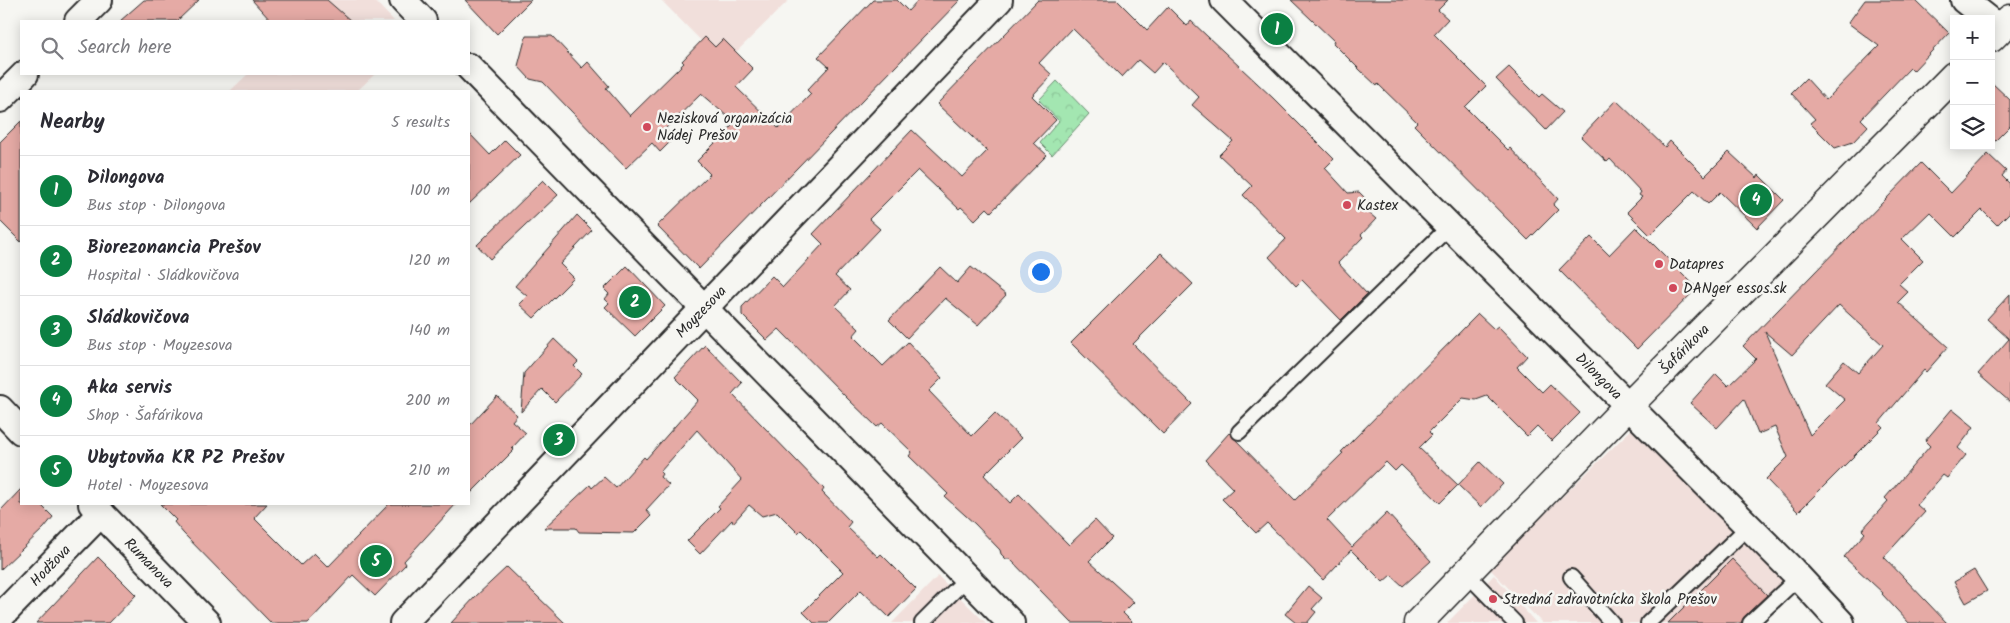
<!DOCTYPE html>
<meta charset="utf-8">
<style>
:root{--surface:#fff;--page:#f7f7f7;--text:#2b2b33;--muted:#7c7c81;--line:#e1e1e2;--accent:#0b8043}
body{margin:0;font-family:Kalam,sans-serif;background:var(--page);color:var(--text)}
.controls{position:absolute;right:15px;top:15px;display:grid;overflow:hidden;border-radius:0px;box-shadow:0 2px 12px #0003}
.controls button{width:45px;height:45px;display:grid;place-items:center;padding:0;border:0;border-bottom:1px solid var(--line);background:var(--surface);color:var(--text);font:25px sans-serif}
.you{position:absolute;left:1040px;top:271px;width:18px;height:18px;margin:-12px;border:4px solid #fff;border-radius:50%;background:#1a73e8;box-shadow:0 0 0 8px #1a73e833}
.badge{display:grid;place-items:center;width:32px;height:32px;border-radius:50%;background:var(--accent);color:#fff;font-size:16px;font-weight:700}
.pin{position:absolute;translate:-50% -50%;border:2px solid #fff;box-shadow:0 1px 5px #0006}
.list{margin:0;padding:0;list-style:none}
h2{display:flex;justify-content:space-between;align-items:center;height:65px;margin:0;padding:0 20px;font-size:21px}
h2 small{font-size:16px;font-weight:400;color:var(--muted)}
.list li{display:grid;grid-template-columns:32px 1fr auto;gap:15px;align-items:center;box-sizing:border-box;height:70px;padding:0 20px;border-top:1px solid var(--line)}
.list b{display:block;font-size:19px;white-space:nowrap}
.list p{margin:0;font-size:16px;white-space:nowrap;color:var(--muted)}
.list em{font-size:16px;font-style:normal;color:var(--muted)}
.icon{flex:none;width:28px;height:28px;fill:none;stroke:currentColor;stroke-width:2;stroke-linecap:round;stroke-linejoin:round}
.map{position:relative;flex:none;width:2010px;height:623px;overflow:hidden}
.search{position:absolute;background:var(--surface);box-shadow:0 2px 12px #0003;left:20px;top:20px;width:450px;height:55px;display:flex;align-items:center;gap:12px;box-sizing:border-box;padding:0 18px;border-radius:0px;color:var(--muted);font-size:19px}
.panel{position:absolute;background:var(--surface);box-shadow:0 2px 12px #0003;left:20px;top:90px;width:450px;height:415px;border-radius:0px}
.map>svg:first-child{display:block}
.built{fill:#f1dfdb}
.park{fill:url(#park-crowns);stroke:#67886e}
.building{fill:#e5aaa5;stroke:#2b2b2b;fill-rule:evenodd}
.lines{fill:none;stroke-linecap:round;stroke-linejoin:round}
.service-casing{stroke:#2b2b2b;stroke-width:18}
.minor-casing{stroke:#2b2b2b;stroke-width:30}
.tertiary-casing{stroke:#2b2b2b;stroke-width:31}
.service{stroke:#f6f6f2;stroke-width:14}
.minor{stroke:#f6f6f2;stroke-width:26}
.tertiary{stroke:#f6f6f2;stroke-width:28}
.poi-dot{fill:#d1495b;stroke:#f6f6f2;stroke-width:2}
.labels{text-anchor:middle;stroke-width:5;stroke-linejoin:round;paint-order:stroke}
.poi-label{font-size:15px;fill:#2b2b2b;stroke:#f6f6f2;text-anchor:start}
.street-label{font-size:15px;fill:#2b2b2b;stroke:#f6f6f2}
</style>
<div class="map">
<svg width="2010" height="623" viewBox="0 0 2010 623">
<defs>
<pattern id="park-crowns" width="20" height="18" patternUnits="userSpaceOnUse" patternTransform="scale(1.25)"><rect width="20" height="18" fill="#a3e6b1"/><path d="M2 6a3 3 0 1 1 6 0M12 15a3 3 0 1 1 6 0" fill="none" stroke="#8cc598"/></pattern>
</defs>
<rect width="100%" height="100%" fill="#f6f6f2"/>
<filter id="ink" filterUnits="userSpaceOnUse"><feTurbulence type="fractalNoise" baseFrequency=".02" numOctaves="2"/><feDisplacementMap in="SourceGraphic" scale="10" xChannelSelector="R" yChannelSelector="G"/><feConvolveMatrix kernelMatrix="1 2 1 2 8 2 1 2 1" color-interpolation-filters="sRGB"/></filter>
<g filter="url(#ink)">
<g class="built">
<path d="M324,0H374L394,21H302Z"/>
<path d="M661,0H789L724,64Z"/>
<path d="M248,74H375L357,91H230Z"/>
<path d="M1635,426L1789,585L1750,623H1542L1489,568Z"/>
<path d="M1494,575L1536,623H1447Z"/>
<path d="M938,576L986,623H892Z"/>
</g>
<path class="park" d="M1057,81L1089,114L1052,155L1040,143L1059,121L1039,100Z"/>
<g class="building">
<path d="M144,0H199L177,21H120Z"/>
<path d="M252,0H327L351,21H271Z"/>
<path d="M465,0H531L497,34Z"/>
<path d="M873,0H897L908,11L918,0H960L699,269L657,226L710,174L697,161L735,123L701,94L665,129L674,138L660,152L652,143L626,168L543,82L530,79L518,66L526,36H552L582,68L588,62L609,86L606,88L630,116L684,63L682,61L705,37L715,47L723,39L753,69L736,87L778,128L811,94L807,90L829,67L818,57Z"/>
<path d="M1038,0H1117L1147,30L1168,7L1187,26L1191,21L1273,98L1334,159L1325,168L1348,193L1359,192L1370,203L1369,213L1376,219L1361,235L1363,237L1338,263L1367,294L1341,320L1302,280L1296,286L1269,257L1286,239L1243,195L1252,186L1219,155L1233,141L1192,105L1199,97L1163,62L1153,73L1138,60L1122,77L1072,28L1039,63L1052,75L1032,96L1056,120L1034,143L1047,155L991,212L987,208L975,220L961,207L959,209L918,170L869,219L880,229L835,276L850,290L835,306L859,329L853,336L883,366L908,342L942,378L929,391L972,436L995,413L1021,438L984,475L1010,503L1019,494L1069,545L1095,520L1112,538L1089,561L1134,602L1123,613L1133,623H1072L1010,559H1006L1001,554L1000,550L975,524L945,497L948,494L909,456L912,452L882,423L877,427L848,399L779,329L767,340L742,315V307L772,276L783,287L823,244L813,234L912,130L962,177L987,151L937,104Z"/>
<path d="M1291,0H1448L1438,10L1448,19L1434,34L1486,86L1465,107L1508,150L1510,148L1558,199L1553,205L1558,210L1528,240L1414,125L1417,122L1378,84L1377,86L1360,70L1333,43L1334,41Z"/>
<path d="M1865,0H1915L1949,33L1913,71L1910,68L1861,119L1868,126L1853,142L1835,148L1810,123L1815,119L1791,93L1806,78L1826,100L1879,46L1848,23Z"/>
<path d="M1509,67L1539,97L1542,94L1563,112L1546,130L1496,79Z"/>
<path d="M1991,82L2010,100V126L1991,145Z"/>
<path d="M1616,100L1665,147L1670,141L1705,176L1729,152L1757,178L1759,175L1784,200L1757,228L1720,192L1708,204L1694,191L1650,235L1627,212L1642,197L1639,195L1641,192L1610,159L1607,162L1581,137Z"/>
<path d="M21,121V242L0,221V142Z"/>
<path d="M469,133L490,155L505,140L520,155L469,204Z"/>
<path d="M1988,154L2006,171L2002,176L2010,184V212L1997,225L1982,210L1955,237L1930,212L1902,239L1923,260L1899,284L1908,292L1898,302L1948,347L1926,372L1924,370L1879,423L1883,427L1798,512L1766,479L1788,457L1775,427L1758,434L1744,399L1717,428L1690,403L1716,374L1728,386L1756,359L1743,346L1921,163L1951,193ZM1839,305L1883,345L1858,373L1844,361L1825,383L1845,400L1810,435L1765,332L1792,355Z"/>
<path d="M543,180L558,195L490,259L477,245Z"/>
<path d="M577,215L592,230L560,264L574,278L534,318L519,304L527,296L515,286Z"/>
<path d="M1636,227L1697,288L1637,349L1559,270L1591,237L1609,255Z"/>
<path d="M1161,253L1193,284L1133,344L1192,404L1163,434L1071,343Z"/>
<path d="M627,266L665,306L635,336L605,307L609,303L605,299L609,294L604,289Z"/>
<path d="M940,267L957,283L971,267L1006,295L978,325L945,298L907,338L889,320Z"/>
<path d="M2010,294V402L1978,374L2009,339L1987,319Z"/>
<path d="M1478,314L1494,329L1498,326L1527,356L1517,367L1542,392L1550,384L1580,413L1552,441L1537,426L1527,436L1487,396L1476,400L1463,398L1429,432L1432,435L1419,448L1458,485L1440,503L1401,465L1395,471L1386,462L1327,520L1352,547L1387,513L1431,561L1403,586L1391,575L1383,582L1351,550L1323,580L1267,523L1256,533L1222,499L1233,489L1205,460L1229,433L1295,500L1343,453L1341,452Z"/>
<path d="M554,339L578,362L574,366L582,374L555,402L542,389L521,412L524,373Z"/>
<path d="M705,345L742,383L732,394L824,489L822,492L851,522L847,527L878,557L881,554L916,589L889,617L861,590L828,623H814L803,612L843,572L801,530L798,533L777,512L762,516L749,505L733,523L732,520L700,554L687,541L720,508L718,506L742,480L697,430L660,472L662,474L660,477L669,485L646,510L651,516L634,533L579,532L576,528H544L590,485L592,488L604,477L616,488L644,457L646,459L698,400L675,377Z"/>
<path d="M497,396L517,415L512,421L526,433L512,448L514,450L469,495V426Z"/>
<path d="M1952,409L1974,427L1958,448L1966,455L1947,478L1943,475L1917,505L1925,512L1884,557L1947,623H1909L1882,594L1883,593L1844,557L1865,533L1862,530L1888,501L1885,498L1930,446L1925,441Z"/>
<path d="M1480,462L1503,484L1481,507L1458,485Z"/>
<path d="M21,489V504H40L53,517L44,528L0,570V511Z"/>
<path d="M160,504H267L254,518L301,565L314,553L328,567L389,504H456L404,561L406,564L375,596L353,575L308,623H271L183,533L174,522L176,520Z"/>
<path d="M98,557L136,595L109,623H36Z"/>
<path d="M1732,559L1767,595L1744,617L1741,623H1668Z"/>
<path d="M507,567L535,594L565,623H451L475,597Z"/>
<path d="M1974,570L1987,591L1966,603L1954,582Z"/>
<path d="M1308,586L1322,598L1312,609L1316,612L1307,623H1296L1285,614Z"/>
</g>
<g class="lines">
<defs>
<g id="service">
<path d="M1239,432L1449,227"/>
<path d="M1466,573L1515,623"/>
<path d="M1571,577L1612,623"/>
<path d="M922,623L967,578"/>
<path d="M1648,623L1748,527"/>
<path d="M1750,623L1799,577"/>
</g>
<g id="minor">
<path d="M403,0L423,21"/>
<path id="s1" d="M1224,0L1792,570L1841,623"/>
<path d="M1964,0L1988,19"/>
<path d="M78,21L99,0"/>
<path d="M469,67L1011,623"/>
<path d="M0,99L25,74"/>
<path d="M0,409L21,431"/>
<path id="s2" d="M92,504L207,623"/>
<path id="s3" d="M0,617L101,513"/>
<path id="s4" d="M403,623L999,0"/>
</g>
<g id="tertiary">
<path d="M1991,38L2010,19"/>
<path id="s5" d="M1418,623L1628,406L1954,76"/>
</g>
</defs>
<use href="#service" class="service-casing"/>
<use href="#minor" class="minor-casing"/>
<use href="#tertiary" class="tertiary-casing"/>
<use href="#service" class="service"/>
<use href="#minor" class="minor"/>
<use href="#tertiary" class="tertiary"/>
</g>
</g>
<g class="poi-dot">
<circle cx="647" cy="127" r="5"/>
<circle cx="1347" cy="205" r="5"/>
<circle cx="1659" cy="264" r="5"/>
<circle cx="1673" cy="288" r="5"/>
<circle cx="1493" cy="599" r="5"/>
</g>
<g class="labels">
<g class="poi-label">
<text x="657" y="123">Nezisková organizácia<tspan x="657" dy="17">Nádej Prešov</tspan></text>
<text x="1357" y="210">Kastex</text>
<text x="1669" y="269">Datapres</text>
<text x="1683" y="293">DANger essos.sk</text>
<text x="1503" y="604">Stredná zdravotnícka škola Prešov</text>
</g>
<g class="street-label">
<text dy="5" stroke="none"><textPath href="#s4" startOffset="431">Moyzesova</textPath></text>
<text dy="5" stroke="none"><textPath href="#s5" startOffset="382">Šafárikova</textPath></text>
<text dy="5" stroke="none"><textPath href="#s1" startOffset="531">Dilongova</textPath></text>
<text dy="5" stroke="none"><textPath href="#s2" startOffset="82">Rumanova</textPath></text>
<text dy="5" stroke="none"><textPath href="#s3" startOffset="72">Hodžova</textPath></text>
</g>
</g>
</svg>
<div class="controls">
<button>+</button>
<button>−</button>
<button><svg class="icon" aria-label="layers" viewBox="0 0 24 24"><path d="M12 4l9 5-9 5-9-5zM3 14l9 5 9-5"/></svg></button>
</div>
<div class="you"></div>
<div class="pin badge" style="left:1277px;top:29px">1</div>
<div class="pin badge" style="left:635px;top:302px">2</div>
<div class="pin badge" style="left:559px;top:440px">3</div>
<div class="pin badge" style="left:1756px;top:200px">4</div>
<div class="pin badge" style="left:376px;top:561px">5</div>
<div class="search"><svg class="icon" aria-label="search" viewBox="0 0 24 24"><circle cx="10" cy="10" r="6"/><path d="M15 15l6 6"/></svg>Search here</div>
<section class="panel">
<h2>Nearby<small>5 results</small></h2>
<ul class="list">
<li><span class="badge">1</span><div><b>Dilongova</b><p>Bus stop · Dilongova</p></div><em>100 m</em></li>
<li><span class="badge">2</span><div><b>Biorezonancia Prešov</b><p>Hospital · Sládkovičova</p></div><em>120 m</em></li>
<li><span class="badge">3</span><div><b>Sládkovičova</b><p>Bus stop · Moyzesova</p></div><em>140 m</em></li>
<li><span class="badge">4</span><div><b>Aka servis</b><p>Shop · Šafárikova</p></div><em>200 m</em></li>
<li><span class="badge">5</span><div><b>Ubytovňa KR PZ Prešov</b><p>Hotel · Moyzesova</p></div><em>210 m</em></li>
</ul>
</section>
</div>
